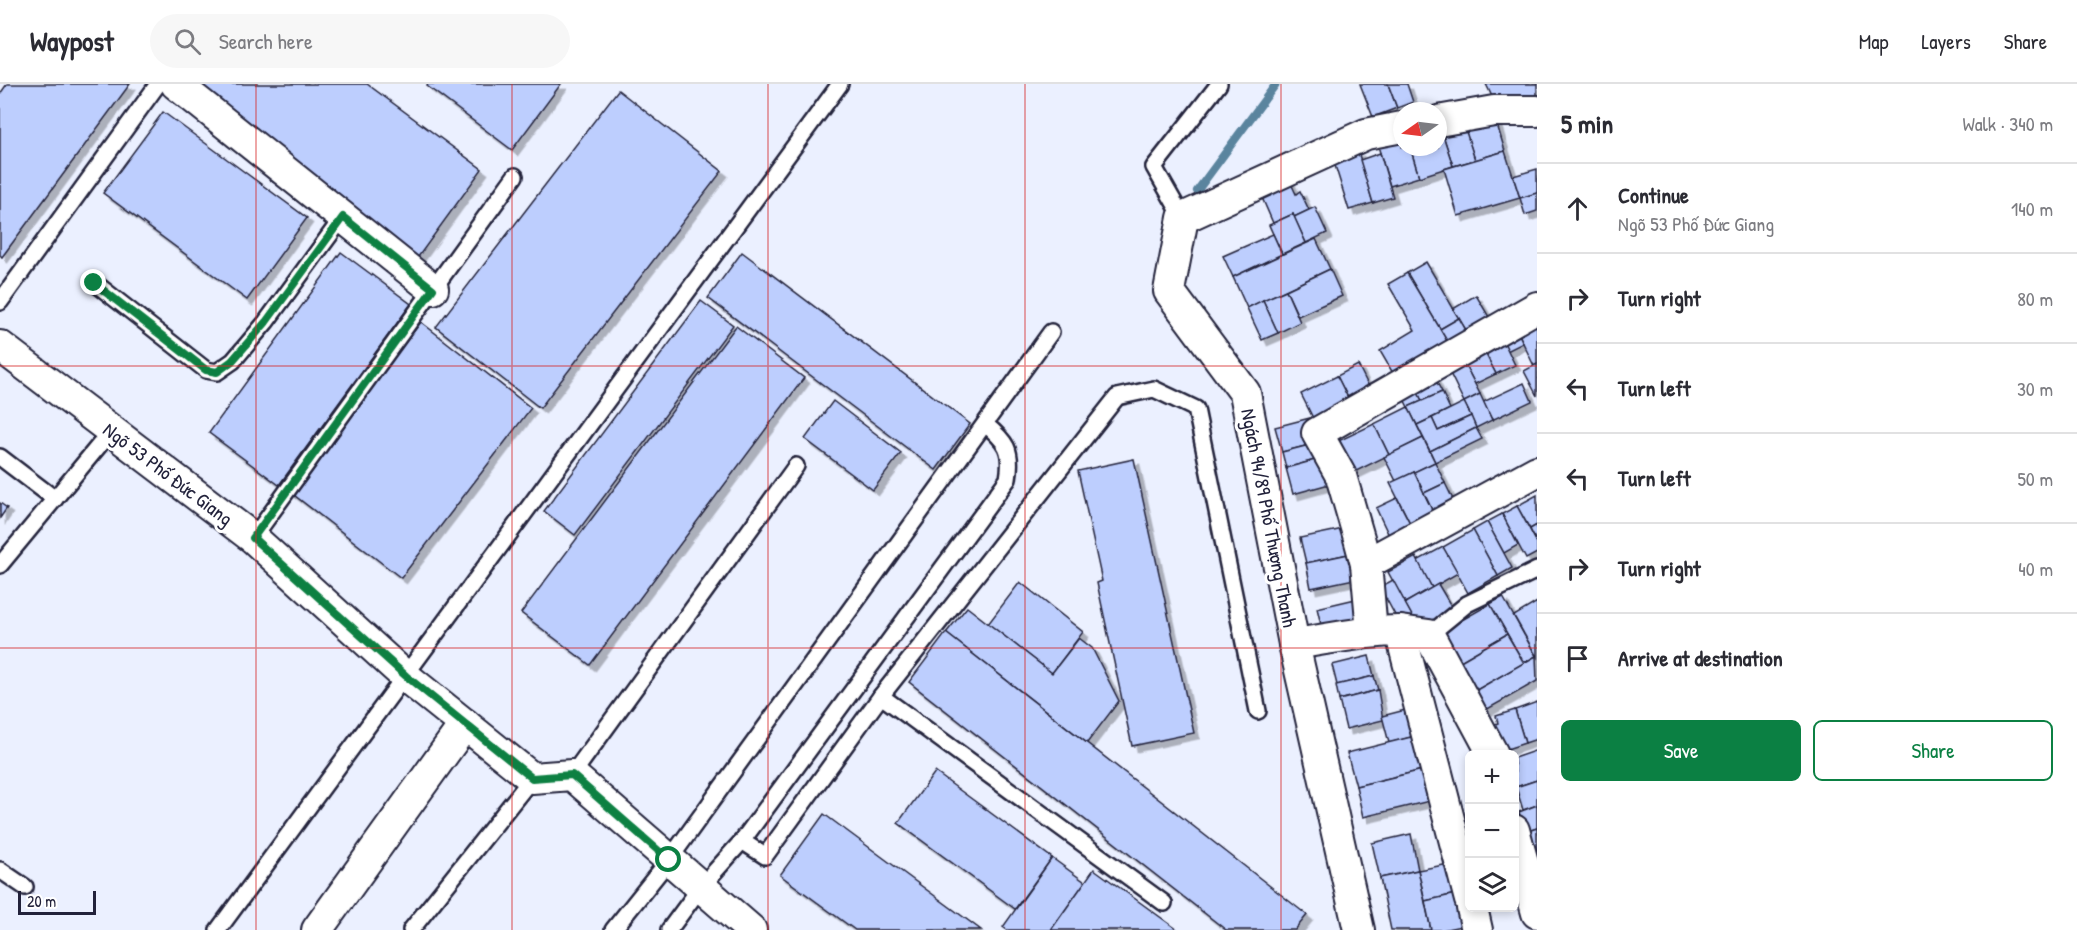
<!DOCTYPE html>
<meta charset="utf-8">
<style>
:root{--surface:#fff;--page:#f7f7f7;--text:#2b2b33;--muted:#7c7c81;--line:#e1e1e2;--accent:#0b8043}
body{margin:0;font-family:"Patrick Hand",sans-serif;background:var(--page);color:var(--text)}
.controls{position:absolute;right:18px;bottom:18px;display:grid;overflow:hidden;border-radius:9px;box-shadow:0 3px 9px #0003}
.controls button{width:54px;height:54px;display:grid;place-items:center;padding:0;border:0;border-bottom:2px solid var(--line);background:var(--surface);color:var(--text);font:30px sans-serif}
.compass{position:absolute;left:1393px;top:18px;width:54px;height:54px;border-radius:50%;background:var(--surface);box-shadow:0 3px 9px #0003;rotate:256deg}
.scale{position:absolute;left:18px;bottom:15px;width:78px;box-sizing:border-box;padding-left:6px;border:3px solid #22223b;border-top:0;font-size:16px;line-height:21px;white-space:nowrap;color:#22223b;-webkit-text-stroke:4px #fff;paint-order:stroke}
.stop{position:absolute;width:18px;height:18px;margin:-14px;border:4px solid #0b8043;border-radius:50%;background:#fff}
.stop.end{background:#0b8043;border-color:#fff;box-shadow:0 2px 6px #0008}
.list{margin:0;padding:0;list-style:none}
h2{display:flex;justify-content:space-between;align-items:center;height:78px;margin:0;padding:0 24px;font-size:26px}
h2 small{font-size:20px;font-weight:400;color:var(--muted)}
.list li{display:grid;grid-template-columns:39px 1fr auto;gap:18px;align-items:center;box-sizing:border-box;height:90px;padding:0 24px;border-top:2px solid var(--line)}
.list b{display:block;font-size:22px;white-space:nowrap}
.list p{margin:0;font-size:20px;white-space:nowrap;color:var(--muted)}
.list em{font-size:20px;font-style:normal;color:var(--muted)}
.actions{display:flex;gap:12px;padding:18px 24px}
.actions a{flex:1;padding:14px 0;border:2px solid var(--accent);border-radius:9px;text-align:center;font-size:21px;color:var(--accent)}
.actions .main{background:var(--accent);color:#fff}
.icon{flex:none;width:33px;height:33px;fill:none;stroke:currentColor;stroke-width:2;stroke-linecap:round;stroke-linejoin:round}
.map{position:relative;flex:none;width:1537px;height:846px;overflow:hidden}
header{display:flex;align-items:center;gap:36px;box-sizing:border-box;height:84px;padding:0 30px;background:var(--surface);border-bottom:2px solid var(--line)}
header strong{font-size:28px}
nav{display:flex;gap:33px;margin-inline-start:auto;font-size:21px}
.search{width:420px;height:54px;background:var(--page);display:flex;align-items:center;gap:15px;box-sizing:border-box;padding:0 21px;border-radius:33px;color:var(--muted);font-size:22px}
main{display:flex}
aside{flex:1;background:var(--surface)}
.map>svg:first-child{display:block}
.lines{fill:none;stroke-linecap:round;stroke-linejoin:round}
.stream{stroke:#5a849e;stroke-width:8}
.building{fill:#bdcefe;stroke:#22223b;stroke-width:1.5;filter:url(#shadow)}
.service-casing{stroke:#22223b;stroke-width:20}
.minor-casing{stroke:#22223b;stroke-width:34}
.service{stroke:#fff;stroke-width:15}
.minor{stroke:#fff;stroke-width:30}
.route{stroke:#0b8043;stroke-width:8}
.grid{fill:none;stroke:#d62828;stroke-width:1.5;stroke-opacity:0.55}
.labels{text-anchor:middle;stroke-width:6;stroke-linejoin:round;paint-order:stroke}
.street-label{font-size:20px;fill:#22223b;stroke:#fff}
</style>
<header>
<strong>Waypost</strong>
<div class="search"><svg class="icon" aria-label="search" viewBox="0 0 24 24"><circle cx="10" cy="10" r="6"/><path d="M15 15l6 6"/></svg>Search here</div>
<nav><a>Map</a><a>Layers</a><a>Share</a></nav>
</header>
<main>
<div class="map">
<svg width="1537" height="846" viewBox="0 0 1537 846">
<defs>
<filter id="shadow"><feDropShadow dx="5.5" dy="5.5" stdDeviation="0" flood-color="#0004"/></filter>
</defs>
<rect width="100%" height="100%" fill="#ebf0ff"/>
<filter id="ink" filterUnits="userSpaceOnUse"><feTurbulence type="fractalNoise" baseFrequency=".0167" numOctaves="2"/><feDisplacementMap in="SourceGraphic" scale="12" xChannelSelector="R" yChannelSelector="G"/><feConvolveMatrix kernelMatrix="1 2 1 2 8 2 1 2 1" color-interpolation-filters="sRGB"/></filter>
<g filter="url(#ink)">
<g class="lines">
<path class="stream" d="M1197,107L1276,0"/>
</g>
<g class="building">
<path d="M7,0H130L2,173L0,171V10Z"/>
<path d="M188,0H367L482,85L418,173L187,1Z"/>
<path d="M428,0H561L512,66L427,2Z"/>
<path d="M1360,0H1388L1397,24L1373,33Z"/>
<path d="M1388,0H1407L1413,18L1397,24Z"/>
<path d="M1486,0H1537V25H1498Z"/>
<path d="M618,6L722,87L540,324L436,243Z"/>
<path d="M163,28L307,134L247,216L103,109Z"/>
<path d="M1496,37L1505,67L1475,76L1465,46Z"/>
<path d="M1463,38L1475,76L1453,82L1441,45Z"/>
<path d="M1441,45L1453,82L1419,93L1410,63H1438V46Z"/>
<path d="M1402,54V63H1410L1419,93L1390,102L1378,62Z"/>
<path d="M1358,67L1373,119L1349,126L1333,75Z"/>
<path d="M1505,67L1520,114L1458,132L1444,85Z"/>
<path d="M1380,69L1393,113L1373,119L1360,76Z"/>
<path d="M1537,85V109L1520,114L1513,92Z"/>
<path d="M1289,95L1296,110L1300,107L1309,126L1294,133L1293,130L1273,139L1260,109Z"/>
<path d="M1537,109V127L1525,131L1520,114Z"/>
<path d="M1315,123L1327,149L1306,159L1294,133Z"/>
<path d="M1293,130L1306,159L1282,170L1269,141Z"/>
<path d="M1273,150L1282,170L1233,193L1223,172Z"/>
<path d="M1316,155L1330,185L1247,224L1233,193Z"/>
<path d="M341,168L411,220L279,401L209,349Z"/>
<path d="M742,168L970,340L936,386L708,214Z"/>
<path d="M1426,178L1459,234L1440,245L1407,189Z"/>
<path d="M1330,185L1342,212L1298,232L1286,206Z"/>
<path d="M1407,189L1448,258L1394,291L1380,267L1415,246L1388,200Z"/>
<path d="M1286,206L1300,238L1278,249L1263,216Z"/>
<path d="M1476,211L1489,233L1466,246L1453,225Z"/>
<path d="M1263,216L1278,249L1262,256L1247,224Z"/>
<path d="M701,217L733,241L575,451L544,427Z"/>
<path d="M1459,234L1472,257L1453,267L1440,245Z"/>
<path d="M1537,234V280L1534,282L1516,244Z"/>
<path d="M421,238L531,324L401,494L290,408Z"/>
<path d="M736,242L804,294L590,581L521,529Z"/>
<path d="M1516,244L1523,259L1507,267L1501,252Z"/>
<path d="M1501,252L1515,281L1496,290L1481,261Z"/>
<path d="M1481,261L1496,290L1475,300L1460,271Z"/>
<path d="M1460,271L1480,310L1464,318L1445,279Z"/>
<path d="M1537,280V312L1524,287Z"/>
<path d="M1358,281L1372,309L1351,320L1337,292Z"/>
<path d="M1432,289L1442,308L1422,317L1413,298Z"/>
<path d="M1337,292L1351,320L1315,338L1301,310Z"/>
<path d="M1413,298L1422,317L1408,323L1399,305Z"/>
<path d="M1524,299L1532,317L1492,336L1483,318Z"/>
<path d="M1442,308L1450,325L1417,341L1408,323Z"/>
<path d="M1480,310L1492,336L1476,344L1464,318Z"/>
<path d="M833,317L901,369L873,406L805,355Z"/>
<path d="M1464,318L1471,332L1438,347L1432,334Z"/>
<path d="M1408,323L1423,354L1389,371L1374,340Z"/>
<path d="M1471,332L1476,344L1430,367L1417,341L1432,334L1438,347Z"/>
<path d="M1310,334L1317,359L1282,368L1275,343Z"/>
<path d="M1374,340L1389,371L1346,392L1330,361Z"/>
<path d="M1476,344L1482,355L1435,378L1430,367Z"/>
<path d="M1423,354L1435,378L1396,397L1384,373Z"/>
<path d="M1321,358L1326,373L1286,384L1282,368Z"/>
<path d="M1326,373L1333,399L1293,410L1286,384Z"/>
<path d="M1134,375L1194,649L1132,662L1097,499L1102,497L1078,387Z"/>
<path d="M1435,378L1445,399L1424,409L1414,388Z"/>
<path d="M1414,388L1438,438L1415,449L1390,399Z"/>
<path d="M1445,399L1459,428L1438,438L1424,409Z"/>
<path d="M1537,411V441L1530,445L1517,422Z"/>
<path d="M1397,414L1415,449L1393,460L1376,424Z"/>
<path d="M0,419L7,424L0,434Z"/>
<path d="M1517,422L1537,459V469L1526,475L1502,430Z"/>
<path d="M1502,430L1518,461L1504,469L1487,438Z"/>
<path d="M1487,438L1512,484L1498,492L1473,446Z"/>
<path d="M1537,441V459L1530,445Z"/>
<path d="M1353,443L1358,468L1306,479L1300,454Z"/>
<path d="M1473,446L1498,492L1468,509L1443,463Z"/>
<path d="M1443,463L1458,489L1432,504L1417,477Z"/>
<path d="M1358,468L1364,493L1311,504L1306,479Z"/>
<path d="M1416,473L1432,504L1405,519L1388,488Z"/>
<path d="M1393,496L1416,539L1403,546L1380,503Z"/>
<path d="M1020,498L1083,548L1052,589L988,540Z"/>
<path d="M1438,500L1454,527L1420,546L1405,519Z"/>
<path d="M1364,513L1370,538L1323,549L1317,524Z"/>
<path d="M1503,513L1536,572L1524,579L1490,520Z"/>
<path d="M1537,518V573L1514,532Z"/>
<path d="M1490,520L1507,550L1457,579L1439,549Z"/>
<path d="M967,523L1052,589L1079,554L1092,564L1119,617L1087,659L946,549Z"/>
<path d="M946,549L1307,831L1295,846H1226L909,598Z"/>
<path d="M1507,550L1524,579L1473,608L1457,579Z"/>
<path d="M1369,572L1374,592L1337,601L1332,581Z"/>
<path d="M1536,572L1537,597L1484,627L1473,608Z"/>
<path d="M1374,592L1378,606L1339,616L1336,601Z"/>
<path d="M1378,606L1383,636L1346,645L1339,616Z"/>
<path d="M1537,618V655L1525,659L1515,626Z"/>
<path d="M1417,623L1423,650L1389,659L1382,632Z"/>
<path d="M1515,626L1525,659L1495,669L1492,641L1498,639L1496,632Z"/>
<path d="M1423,650L1431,684L1356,702L1347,669Z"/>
<path d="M1537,666V696L1516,703L1514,674Z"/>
<path d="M1431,684L1438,715L1363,733L1356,702Z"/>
<path d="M935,688L1052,774L1015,825L898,739Z"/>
<path d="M1537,696V721L1523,726L1516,703Z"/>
<path d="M1537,721V744L1525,748L1519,728Z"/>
<path d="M824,730L981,846H855L780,791Z"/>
<path d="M1537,744V767L1532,769L1525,748Z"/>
<path d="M1411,750L1418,786L1380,794L1372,759Z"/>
<path d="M1052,774L1085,798L1051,846H1007L1003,843Z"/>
<path d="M1454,779L1460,809L1425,817L1418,786Z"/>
<path d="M1094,785L1178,846H1051Z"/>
<path d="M1418,786L1431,846H1391L1380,794Z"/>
<path d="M1460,809L1466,841L1442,846H1431L1425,817Z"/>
</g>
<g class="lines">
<defs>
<g id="service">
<path d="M1183,134L1154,83L1219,0"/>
<path d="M95,199L206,286L217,288L233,277L266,238L343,133"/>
<path d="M0,218L158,0"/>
<path d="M0,373L55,415"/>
<path d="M253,454L515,92"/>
<path d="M0,481L111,347"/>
<path d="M1429,551L1467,520L1537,486"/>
<path d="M881,612L1164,819"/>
<path d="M572,691L796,382"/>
<path d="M742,757L765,772L881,612L1117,313L1154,305L1196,325L1258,627"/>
<path d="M0,786L25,803"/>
<path d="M218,846L840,0"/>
<path d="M411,846L532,694"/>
<path d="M613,846L669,776L1051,248"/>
<path d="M669,846L700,804L742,757L1008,395C1013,366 1006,357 985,340"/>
</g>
<g id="minor">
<path d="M176,0L433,205"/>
<path d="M1438,37L1494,27H1537"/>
<path d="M0,262L253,454L406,593L532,694L572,691L751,846"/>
<path d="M1366,480L1537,387"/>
<path d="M1372,547L1366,480L1359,454L1341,392L1317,349L1537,223"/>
<path d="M1400,547L1429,551L1493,670"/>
<path d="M1294,560C1329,555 1364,547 1400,547L1470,816"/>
<path d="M1514,746L1537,829"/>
<path d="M1472,824L1477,846"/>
<path d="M317,846L465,640"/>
<path d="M1359,846L1294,560L1245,309L1169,207L1183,134L1366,50L1402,43"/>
</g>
</defs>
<use href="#service" class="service-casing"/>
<use href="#minor" class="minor-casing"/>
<use href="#service" class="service"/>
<use href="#minor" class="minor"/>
</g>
</g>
<g class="lines" filter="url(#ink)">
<path class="route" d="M94,199L206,286L217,288L232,277L266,238L343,133L433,205L253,454L406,592L532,694L572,691L669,776"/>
</g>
<path class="grid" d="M256,0V846M512,0V846M768,0V846M1025,0V846M1281,0V846M0,282H1537M0,564H1537"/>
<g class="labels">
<g class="street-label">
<text transform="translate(168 390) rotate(37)" y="7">Ngõ 53 Phố Đức Giang</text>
<text transform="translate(1269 434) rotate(79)" y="7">Ngách 94/89 Phố Thượng Thanh</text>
</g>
</g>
</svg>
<div class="controls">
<button>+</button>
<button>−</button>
<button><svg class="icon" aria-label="layers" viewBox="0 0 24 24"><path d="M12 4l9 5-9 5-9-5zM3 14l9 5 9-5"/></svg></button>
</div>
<svg class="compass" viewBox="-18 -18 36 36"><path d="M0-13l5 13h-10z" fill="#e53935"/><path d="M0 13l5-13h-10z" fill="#7c7c81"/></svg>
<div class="scale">20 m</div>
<div class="stop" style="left:669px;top:776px"></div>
<div class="stop end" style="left:94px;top:199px"></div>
</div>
<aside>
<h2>5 min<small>Walk · 340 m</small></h2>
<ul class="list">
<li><svg class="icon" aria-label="ahead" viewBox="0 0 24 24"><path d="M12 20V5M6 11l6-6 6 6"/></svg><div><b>Continue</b><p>Ngõ 53 Phố Đức Giang</p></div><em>140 m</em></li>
<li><svg class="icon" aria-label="right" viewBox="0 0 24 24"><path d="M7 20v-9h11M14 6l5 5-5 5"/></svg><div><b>Turn right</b></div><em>80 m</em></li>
<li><svg class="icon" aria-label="left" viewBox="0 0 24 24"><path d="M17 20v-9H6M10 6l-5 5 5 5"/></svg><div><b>Turn left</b></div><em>30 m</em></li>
<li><svg class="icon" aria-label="left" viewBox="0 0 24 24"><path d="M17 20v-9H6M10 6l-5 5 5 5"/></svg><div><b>Turn left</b></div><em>50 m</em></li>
<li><svg class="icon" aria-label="right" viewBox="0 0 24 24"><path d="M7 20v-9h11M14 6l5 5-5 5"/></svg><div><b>Turn right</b></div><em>40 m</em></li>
<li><svg class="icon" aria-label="arrive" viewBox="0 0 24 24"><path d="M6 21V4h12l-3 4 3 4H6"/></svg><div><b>Arrive at destination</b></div></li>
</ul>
<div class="actions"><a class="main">Save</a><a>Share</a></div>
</aside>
</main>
